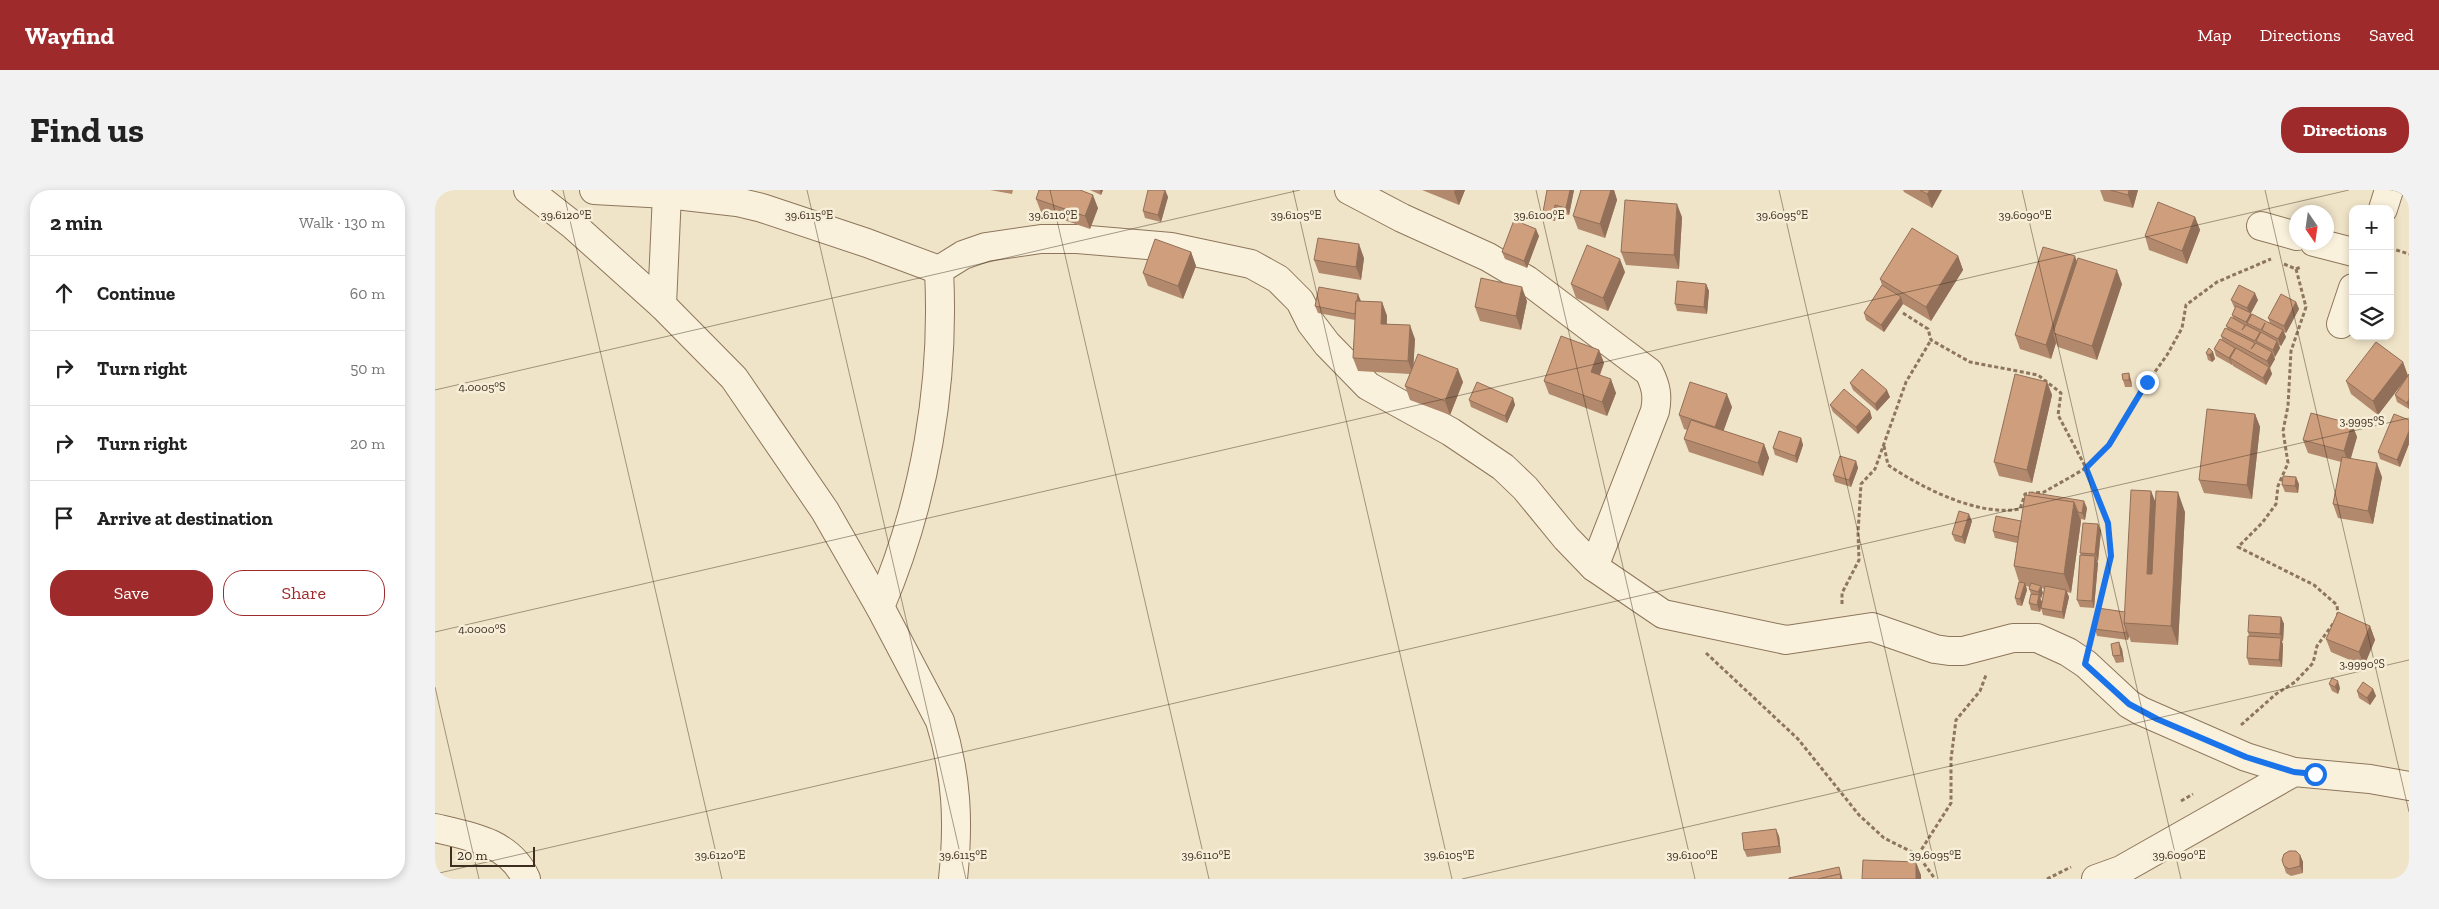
<!DOCTYPE html>
<meta charset="utf-8">
<style>
:root{--surface:#fff;--page:#f2f2f2;--text:#222;--muted:#767676;--line:#e0e0e0;--accent:#9e2a2b}
body{margin:0;font-family:"Zilla Slab",serif;background:var(--page);color:var(--text)}
.controls{position:absolute;right:15px;top:15px;display:grid;overflow:hidden;border-radius:10px;box-shadow:0 2px 8px #0003}
.controls button{width:45px;height:45px;display:grid;place-items:center;padding:0;border:0;border-bottom:1px solid var(--line);background:var(--surface);color:var(--text);font:25px sans-serif}
.compass{position:absolute;left:1854px;top:15px;width:45px;height:45px;border-radius:50%;background:var(--surface);box-shadow:0 2px 8px #0003;rotate:167deg}
.scale{position:absolute;left:15px;bottom:12px;width:85px;box-sizing:border-box;padding-left:5px;border:2px solid #3d2e20;border-top:0;font-size:14px;line-height:18px;white-space:nowrap;color:#3d2e20;-webkit-text-stroke:4px #f7eed8;paint-order:stroke}
.stop{position:absolute;width:15px;height:15px;margin:-11px;border:4px solid #1a73e8;border-radius:50%;background:#fff}
.stop.end{background:#1a73e8;border-color:#fff;box-shadow:0 1px 5px #0008}
.list{margin:0;padding:0;list-style:none}
h2{display:flex;justify-content:space-between;align-items:center;height:65px;margin:0;padding:0 20px;font-size:21px}
h2 small{font-size:16px;font-weight:400;color:var(--muted)}
.list li{display:grid;grid-template-columns:32px 1fr auto;gap:15px;align-items:center;box-sizing:border-box;height:75px;padding:0 20px;border-top:1px solid var(--line)}
.list b{display:block;font-size:19px;white-space:nowrap}
.list em{font-size:16px;font-style:normal;color:var(--muted)}
.actions{display:flex;gap:10px;padding:15px 20px}
.actions a{flex:1;padding:11px 0;border:1px solid var(--accent);border-radius:20px;text-align:center;font-size:18px;color:var(--accent)}
.actions .main{background:var(--accent);color:#fff}
.icon{flex:none;width:28px;height:28px;fill:none;stroke:currentColor;stroke-width:2;stroke-linecap:round;stroke-linejoin:round}
.map{position:relative;flex:none;width:1974px;height:689px;overflow:hidden;border-radius:20px}
header{display:flex;align-items:center;gap:30px;box-sizing:border-box;height:70px;padding:0 25px;background:var(--accent);color:#fff}
header strong{font-size:24px}
nav{display:flex;gap:28px;margin-inline-start:auto;font-size:18px}
.intro{display:flex;align-items:center;justify-content:space-between;box-sizing:border-box;height:120px;padding:0 30px}
h1{margin:0;font-size:35px}
.button{padding:12px 22px;border-radius:20px;background:var(--accent);color:#fff;font-size:18px;font-weight:700}
main{display:flex;gap:30px;padding:0 30px}
aside{flex:1;background:var(--surface);border-radius:20px;box-shadow:0 2px 8px #0003}
.map>svg:first-child{display:block}
.lines{fill:none;stroke-linecap:round;stroke-linejoin:round}
.minor-casing{stroke:#8d765c;stroke-width:30}
.path{stroke:#8d765c;stroke-width:3;stroke-dasharray:4 2.5;stroke-linecap:butt}
.minor{stroke:#faf1dc;stroke-width:28}
.wall{fill:#b2896c;fill-rule:evenodd}
.shaded-wall{fill:#916f58}
.building{fill:#cf9f7d;stroke:#916f58}
.route{stroke:#1a73e8;stroke-width:6}
.ticks{fill:none;stroke:#3d2e20;stroke-width:1;stroke-opacity:0.45}
.ticks-label{font-size:12px;text-anchor:middle;fill:#3d2e20;stroke:#f7eed8;stroke-width:5;stroke-linejoin:round;paint-order:stroke}
</style>
<header>
<strong>Wayfind</strong>
<nav><a>Map</a><a>Directions</a><a>Saved</a></nav>
</header>
<div class="intro"><h1>Find us</h1><a class="button">Directions</a></div>
<main>
<aside>
<h2>2 min<small>Walk · 130 m</small></h2>
<ul class="list">
<li><svg class="icon" aria-label="ahead" viewBox="0 0 24 24"><path d="M12 20V5M6 11l6-6 6 6"/></svg><div><b>Continue</b></div><em>60 m</em></li>
<li><svg class="icon" aria-label="right" viewBox="0 0 24 24"><path d="M7 20v-9h11M14 6l5 5-5 5"/></svg><div><b>Turn right</b></div><em>50 m</em></li>
<li><svg class="icon" aria-label="right" viewBox="0 0 24 24"><path d="M7 20v-9h11M14 6l5 5-5 5"/></svg><div><b>Turn right</b></div><em>20 m</em></li>
<li><svg class="icon" aria-label="arrive" viewBox="0 0 24 24"><path d="M6 21V4h12l-3 4 3 4H6"/></svg><div><b>Arrive at destination</b></div></li>
</ul>
<div class="actions"><a class="main">Save</a><a>Share</a></div>
</aside>
<div class="map">
<svg width="1974" height="689" viewBox="0 0 1974 689">
<rect width="100%" height="100%" fill="#f0e4c8"/>
<g class="lines">
<defs>
<g id="minor">
<path d="M93,0L139,36L227,115L299,188L390,321L445,417L505,531C522,586 524,632 518,689"/>
<path d="M159,0L232,4L302,12L327,18L432,53L504,80"/>
<path d="M914,0L967,28L1053,67L1092,90L1214,182C1221,196 1223,206 1220,221L1159,377"/>
<path d="M1948,19L1954,0"/>
<path d="M1826,36L1862,46"/>
<path d="M1879,52L1918,62"/>
<path d="M504,80L528,65L551,57L606,49H642L736,57L816,74L843,89L865,111L876,133L892,154L933,196L1016,242L1068,277L1090,298L1131,348L1159,377L1228,424L1351,450L1437,437L1500,459L1514,461H1528L1578,448H1602L1633,462L1651,474L1694,514L1706,521L1811,567L1859,582L1935,589L1974,596"/>
<path d="M227,115L232,4"/>
<path d="M1906,134L1918,98"/>
<path d="M445,417C490,311 510,195 504,80"/>
<path d="M0,638C35,646 75,652 91,689"/>
<path d="M1661,689L1686,680L1859,582"/>
</g>
</defs>
<use href="#minor" class="minor-casing"/>
<g class="path">
<path d="M1955,58L1974,64"/>
<path d="M1849,74L1861,79L1866,77"/>
<path d="M1861,79L1871,117L1856,161L1853,216L1848,241L1853,273L1843,296L1841,314L1827,333L1803,357L1879,395L1902,415L1903,426"/>
<path d="M1468,123L1493,139L1496,150L1535,172L1603,185L1626,203L1623,225L1651,278L1673,333L1676,366L1657,443"/>
<path d="M1449,256L1453,275C1487,298 1544,327 1585,319L1590,304L1609,302L1632,289L1651,278L1674,255L1700,210L1732,165L1747,138L1751,115L1782,92L1836,69"/>
<path d="M1407,414V403L1424,370L1423,343L1426,294L1440,279L1471,192L1496,150"/>
<path d="M1271,463L1363,549L1424,625L1449,648L1483,665L1500,689"/>
<path d="M1806,535L1841,504L1860,492L1878,473L1882,456L1900,431"/>
<path d="M1746,611L1758,604"/>
<path d="M1483,665L1516,613V569L1521,530L1545,501L1551,485"/>
<path d="M1612,689L1636,677"/>
</g>
<use href="#minor" class="minor"/>
</g>
<g class="wall">
<path d="M555,0H578L577,4Z"/>
<path d="M655,0H668L666,5Z"/>
<path d="M730,0L733,7L726,32L710,28L708,21Z"/>
<path d="M987,0H1030L1024,15Z"/>
<path d="M1112,0H1139L1134,25L1122,22L1120,31L1110,29L1108,22Z"/>
<path d="M1146,0H1179L1182,10L1170,48L1143,39L1138,26Z"/>
<path d="M1468,0H1507L1497,18L1469,2Z"/>
<path d="M1665,0H1703L1698,18L1669,11Z"/>
<path d="M601,9L663,18L655,39L606,22Z"/>
<path d="M1247,27L1244,79L1191,75L1186,62Z"/>
<path d="M1760,27L1765,40L1752,74L1714,60L1710,46Z"/>
<path d="M1104,46L1092,78L1070,69L1067,62Z"/>
<path d="M756,62L761,76L748,109L713,96L708,83Z"/>
<path d="M1523,66L1528,80L1496,131L1468,114L1449,142L1431,130L1429,123L1447,95L1445,89Z"/>
<path d="M929,68L926,90L884,83L879,70Z"/>
<path d="M1642,71L1687,94L1662,170L1623,157L1621,153L1616,169L1585,159L1580,145Z"/>
<path d="M1190,82L1173,121L1141,108L1136,94Z"/>
<path d="M1271,94L1274,101L1272,124L1242,121L1240,114Z"/>
<path d="M1796,110H1823L1816,123V125L1835,133L1833,128L1861,112L1864,119L1851,143L1849,142L1851,147L1846,156L1844,155L1845,158L1840,167L1839,166L1840,169L1835,177L1837,184L1831,195L1798,176L1797,174V175L1781,166L1779,159L1787,149L1786,146L1792,138L1791,136L1798,128L1797,125L1800,118L1799,117Z"/>
<path d="M926,111L947,112L952,126V134L980,149L978,176L1028,192L1015,225L975,210L970,196L975,184L923,181L918,168L920,130L883,123L880,116Z"/>
<path d="M1092,111L1086,140L1045,131L1040,117Z"/>
<path d="M1164,160L1169,173L1165,185L1181,203L1172,226L1114,204L1109,191Z"/>
<path d="M1778,162L1780,169L1777,172L1773,170L1771,163Z"/>
<path d="M1968,172L1973,186L1943,225L1916,204L1911,191Z"/>
<path d="M1687,184L1696,190L1697,197H1690L1688,190Z"/>
<path d="M1974,184V219L1962,212L1960,205Z"/>
<path d="M1612,192L1617,205L1597,293L1564,286L1559,272Z"/>
<path d="M1415,193L1455,207L1442,221L1418,200Z"/>
<path d="M1078,208L1080,215L1072,233L1036,217L1034,210Z"/>
<path d="M1395,215L1437,228L1423,244L1398,222Z"/>
<path d="M1297,217L1288,241L1329,254L1334,268L1328,286L1254,262L1249,249L1252,240L1249,239L1244,225Z"/>
<path d="M1820,224L1825,237L1817,309L1769,303L1764,290Z"/>
<path d="M1974,230V254L1965,277L1945,269L1943,262Z"/>
<path d="M1917,234L1922,247L1915,269L1947,287L1938,334L1903,328L1898,314L1906,272L1873,263L1868,250Z"/>
<path d="M1366,248L1368,255L1362,273L1340,265L1338,258Z"/>
<path d="M1421,271L1423,278L1416,297L1400,292L1398,285Z"/>
<path d="M1864,294L1863,303L1850,302L1847,295Z"/>
<path d="M1716,301L1721,313L1750,322L1743,455L1696,452L1694,446L1693,450L1662,446L1660,439L1690,422Z"/>
<path d="M1652,318L1650,330L1646,329V331L1636,403L1632,402L1634,407L1629,429L1608,425L1606,418L1605,422L1596,420L1594,413L1596,404L1594,399L1595,397L1591,396L1592,400L1587,416L1582,415L1580,408L1584,392L1579,376L1582,353L1560,348L1558,341L1586,331ZM1607,398L1609,399L1607,412L1605,409Z"/>
<path d="M1537,331L1530,354L1520,351L1517,344Z"/>
<path d="M1663,334L1666,341L1663,371H1662L1663,373L1659,418L1645,417L1642,410L1646,365L1645,363Z"/>
<path d="M1846,427L1849,434L1848,451H1847L1848,455L1847,477L1814,475L1812,468L1814,446L1813,442Z"/>
<path d="M1935,436L1940,450L1929,476L1896,462L1891,449Z"/>
<path d="M1687,459L1689,472L1681,473L1678,466Z"/>
<path d="M1894,494L1905,498L1903,504L1897,501Z"/>
<path d="M1938,499L1941,506L1935,515L1924,508L1922,501Z"/>
<path d="M1344,646L1346,663L1312,667L1309,660Z"/>
<path d="M1865,665L1868,672V683L1856,686L1851,683L1847,670Z"/>
</g>
<g class="shaded-wall">
<path d="M665,0H668L666,5Z"/>
<path d="M730,0L733,7L726,32L723,25Z"/>
<path d="M1020,0H1030L1024,15L1019,2Z"/>
<path d="M1135,0H1139L1134,25L1131,18Z"/>
<path d="M1176,0H1179L1182,10L1170,48L1165,34Z"/>
<path d="M1495,0H1507L1497,18L1492,4Z"/>
<path d="M1694,0H1703L1698,18L1693,5Z"/>
<path d="M658,5L663,18L655,39L650,26Z"/>
<path d="M1242,14L1247,27L1244,79L1239,65Z"/>
<path d="M1120,15L1122,22L1120,31L1118,24Z"/>
<path d="M1760,27L1765,40L1752,74L1747,61Z"/>
<path d="M1101,39L1104,46L1092,78L1089,71Z"/>
<path d="M924,54L929,68L926,90L921,77Z"/>
<path d="M756,62L761,76L748,109L743,96Z"/>
<path d="M1523,66L1528,80L1496,131L1491,117Z"/>
<path d="M1640,66L1645,80L1618,143L1621,153L1616,169L1611,155Z"/>
<path d="M1185,69L1190,82L1173,121L1168,108Z"/>
<path d="M1682,80L1687,94L1662,170L1657,156Z"/>
<path d="M1271,94L1274,101L1272,124L1269,117Z"/>
<path d="M1087,97L1092,111L1086,140L1081,126Z"/>
<path d="M1820,103L1823,110L1816,123L1818,130L1812,133L1814,138V139L1811,132L1815,125L1812,118Z"/>
<path d="M923,104L926,111L920,124Z"/>
<path d="M1466,107L1468,114L1449,142L1446,135Z"/>
<path d="M947,112L952,126L951,147L946,134Z"/>
<path d="M1861,112L1864,119L1851,143L1849,136Z"/>
<path d="M975,135L980,149L978,184L973,171Z"/>
<path d="M1848,140L1851,147L1846,156L1843,149Z"/>
<path d="M1842,151L1845,158L1840,167L1838,160Z"/>
<path d="M1800,158L1803,165L1795,168L1797,174V175L1794,168Z"/>
<path d="M1164,160L1169,173L1161,195L1156,182Z"/>
<path d="M1778,162L1780,169L1777,172L1774,165Z"/>
<path d="M1837,162L1840,169L1835,178L1832,171Z"/>
<path d="M1968,172L1973,186L1943,225L1938,211Z"/>
<path d="M1834,177L1837,184L1831,195L1828,188Z"/>
<path d="M1023,179L1028,192L1015,225L1010,211Z"/>
<path d="M1694,183L1696,190L1697,197L1694,190Z"/>
<path d="M1176,189L1181,203L1172,226L1167,212Z"/>
<path d="M1612,192L1617,205L1597,293L1592,280Z"/>
<path d="M1452,200L1455,207L1442,221L1440,214Z"/>
<path d="M1292,204L1297,217L1285,251L1280,237Z"/>
<path d="M1078,208L1080,215L1072,233L1070,226Z"/>
<path d="M1974,209V219L1972,213Z"/>
<path d="M1435,221L1437,228L1423,244L1421,237Z"/>
<path d="M1820,224L1825,237L1817,309L1812,295Z"/>
<path d="M1917,234L1922,247L1914,275L1909,261Z"/>
<path d="M1974,241V254L1965,277L1962,270Z"/>
<path d="M1366,248L1368,255L1362,273L1360,266Z"/>
<path d="M1329,254L1334,268L1328,286L1323,273Z"/>
<path d="M1421,271L1423,278L1416,297L1414,290Z"/>
<path d="M1942,273L1947,287L1938,334L1933,321Z"/>
<path d="M1861,287L1864,294L1863,303L1860,296Z"/>
<path d="M1716,301L1723,320L1719,403L1712,384Z"/>
<path d="M1743,302L1750,322L1743,455L1736,436Z"/>
<path d="M1649,311L1652,318L1650,330L1647,323Z"/>
<path d="M1639,312L1646,331L1636,403L1629,384Z"/>
<path d="M1534,324L1537,331L1530,354L1527,347Z"/>
<path d="M1663,334L1666,341L1663,371L1660,364Z"/>
<path d="M1660,366L1663,373L1659,418L1657,411Z"/>
<path d="M1590,393L1592,400L1587,416L1585,409Z"/>
<path d="M1606,396L1608,403L1606,409L1603,402Z"/>
<path d="M1631,400L1634,407L1629,429L1627,422Z"/>
<path d="M1604,405L1607,412L1605,422L1602,415Z"/>
<path d="M1846,427L1849,434L1848,451L1845,444Z"/>
<path d="M1935,436L1940,450L1929,476L1924,462Z"/>
<path d="M1691,439L1694,446L1693,450L1691,443Z"/>
<path d="M1846,448L1848,455L1847,477L1844,470Z"/>
<path d="M1684,452L1687,459L1689,472L1686,465Z"/>
<path d="M1903,491L1905,498L1903,504L1900,497Z"/>
<path d="M1938,499L1941,506L1935,515L1932,508Z"/>
<path d="M1341,639L1344,646L1346,663L1344,656Z"/>
<path d="M1865,665L1868,672V683L1865,676Z"/>
<path d="M1481,672L1486,685V689H1481Z"/>
</g>
<g class="building">
<path d="M604,0H645L658,5L650,26L601,9Z"/>
<path d="M713,0H730L723,25L708,21Z"/>
<path d="M1112,0H1135L1131,18L1120,15L1118,24L1108,22Z"/>
<path d="M1146,0H1176L1165,34L1138,26Z"/>
<path d="M1485,0H1495L1492,4Z"/>
<path d="M1675,0H1694L1693,5Z"/>
<path d="M1190,10L1242,14L1239,65L1186,62Z"/>
<path d="M1723,12L1760,27L1747,61L1710,46Z"/>
<path d="M1079,30L1101,39L1089,71L1067,62Z"/>
<path d="M1477,38L1523,66L1491,117L1445,89Z"/>
<path d="M883,48L924,54L921,77L879,70Z"/>
<path d="M720,49L756,62L743,96L708,83Z"/>
<path d="M1152,55L1185,69L1168,108L1136,94Z"/>
<path d="M1608,57L1640,66L1611,155L1580,145Z"/>
<path d="M1643,68L1682,80L1657,156L1618,143Z"/>
<path d="M1046,88L1087,97L1081,126L1040,117Z"/>
<path d="M1242,91L1271,94L1269,117L1240,114Z"/>
<path d="M1447,95L1466,107L1446,135L1429,123Z"/>
<path d="M1804,95L1820,103L1812,118L1796,110Z"/>
<path d="M884,97L923,104L922,111H921L920,124L880,116Z"/>
<path d="M1846,104L1861,112L1849,136L1833,128Z"/>
<path d="M921,111L947,112L946,134L975,135L973,171L918,168Z"/>
<path d="M1801,116L1816,123L1811,132L1797,125Z"/>
<path d="M1817,124L1848,140L1843,149L1827,140L1830,133L1826,140L1812,133Z"/>
<path d="M1796,127L1810,135L1807,140L1811,135L1825,142L1820,151L1791,136Z"/>
<path d="M1790,138L1820,153L1816,159L1821,153L1837,162L1832,171L1786,146Z"/>
<path d="M1826,142L1842,151L1838,160L1821,151Z"/>
<path d="M1126,146L1164,160L1156,182L1176,189L1167,212L1109,191Z"/>
<path d="M1785,149L1800,158L1794,168L1779,159Z"/>
<path d="M1941,152L1968,172L1938,211L1911,191Z"/>
<path d="M1774,158L1778,162L1774,165L1771,163Z"/>
<path d="M1801,158L1834,177L1828,188L1795,168Z"/>
<path d="M983,164L1023,179L1010,211L970,196Z"/>
<path d="M1427,179L1452,200L1440,214L1415,193Z"/>
<path d="M1694,183V190H1688L1687,184Z"/>
<path d="M1580,184L1612,192L1592,280L1559,272Z"/>
<path d="M1974,184V209L1972,213L1960,205Z"/>
<path d="M1042,192L1078,208L1070,226L1034,210Z"/>
<path d="M1255,192L1292,204L1280,237L1244,225Z"/>
<path d="M1409,199L1435,221L1421,237L1395,215Z"/>
<path d="M1772,219L1820,224L1812,295L1764,290Z"/>
<path d="M1876,223L1917,234L1909,261L1868,250Z"/>
<path d="M1959,224L1974,230V241L1962,270L1943,262Z"/>
<path d="M1256,230L1329,254L1323,273L1249,249Z"/>
<path d="M1344,241L1366,248L1360,266L1338,258Z"/>
<path d="M1405,266L1421,271L1414,290L1398,285Z"/>
<path d="M1907,267L1942,273L1933,321L1898,314Z"/>
<path d="M1848,286L1861,287L1860,296L1847,295Z"/>
<path d="M1696,300L1716,301L1712,384H1717L1721,301L1743,302L1736,436L1689,433Z"/>
<path d="M1594,302L1649,311L1647,323L1643,322L1639,312L1594,306Z"/>
<path d="M1590,305L1639,312L1629,384L1579,376Z"/>
<path d="M1524,321L1534,324L1527,347L1517,344Z"/>
<path d="M1561,326L1586,331L1583,347L1558,341Z"/>
<path d="M1648,333L1663,334L1660,364L1645,363Z"/>
<path d="M1645,365L1660,366L1657,411L1642,410Z"/>
<path d="M1584,392L1590,393L1585,409L1580,408Z"/>
<path d="M1596,393L1606,396L1603,402L1594,399Z"/>
<path d="M1610,396L1631,400L1627,422L1606,418Z"/>
<path d="M1596,404L1604,405L1602,415L1594,413Z"/>
<path d="M1663,418L1690,422L1689,433L1691,439V443L1660,439Z"/>
<path d="M1903,422L1935,436L1924,462L1891,449Z"/>
<path d="M1814,425L1846,427L1845,444L1813,442Z"/>
<path d="M1813,446L1846,448L1844,470L1812,468Z"/>
<path d="M1684,452L1686,465L1678,466L1676,454Z"/>
<path d="M1897,488L1903,491L1900,497L1894,494Z"/>
<path d="M1928,492L1938,499L1932,508L1922,501Z"/>
<path d="M1341,639L1344,656L1309,660L1307,643Z"/>
<path d="M1854,661H1861L1865,665V676L1854,679L1849,676L1847,670L1849,664Z"/>
<path d="M1428,670L1481,672V689H1427Z"/>
<path d="M1404,677L1407,689H1406L1405,684L1383,689H1354V688Z"/>
<path d="M1405,684L1406,689H1383Z"/>
</g>
<g class="lines">
<path class="route" d="M1712,192L1674,255L1651,278L1673,333L1676,366L1650,474L1694,514L1722,529L1811,567L1859,582L1880,584"/>
</g>
<path class="ticks" d="M128,0L287,689M372,0L531,689M615,0L774,689M858,0L1017,689M1101,0L1260,689M1344,0L1503,689M1587,0L1746,689M1830,0L1974,622M0,200L865,0M0,442L1914,0M0,497L44,689M0,684L1974,228M1027,689L1974,470"/>
<g class="ticks-label">
<text x="131" y="29">39.6120°E</text>
<text x="374" y="29">39.6115°E</text>
<text x="618" y="29">39.6110°E</text>
<text x="861" y="29">39.6105°E</text>
<text x="1104" y="29">39.6100°E</text>
<text x="1347" y="29">39.6095°E</text>
<text x="1590" y="29">39.6090°E</text>
<text x="47" y="201">4.0005°S</text>
<text x="1927" y="235">3.9995°S</text>
<text x="47" y="443">4.0000°S</text>
<text x="1927" y="478">3.9990°S</text>
<text x="285" y="669">39.6120°E</text>
<text x="528" y="669">39.6115°E</text>
<text x="771" y="669">39.6110°E</text>
<text x="1014" y="669">39.6105°E</text>
<text x="1257" y="669">39.6100°E</text>
<text x="1500" y="669">39.6095°E</text>
<text x="1744" y="669">39.6090°E</text>
</g>
</svg>
<div class="controls">
<button>+</button>
<button>−</button>
<button><svg class="icon" aria-label="layers" viewBox="0 0 24 24"><path d="M12 4l9 5-9 5-9-5zM3 14l9 5 9-5"/></svg></button>
</div>
<svg class="compass" viewBox="-18 -18 36 36"><path d="M0-13l5 13h-10z" fill="#e53935"/><path d="M0 13l5-13h-10z" fill="#767676"/></svg>
<div class="scale">20 m</div>
<div class="stop" style="left:1880px;top:584px"></div>
<div class="stop end" style="left:1712px;top:192px"></div>
</div>
</main>
